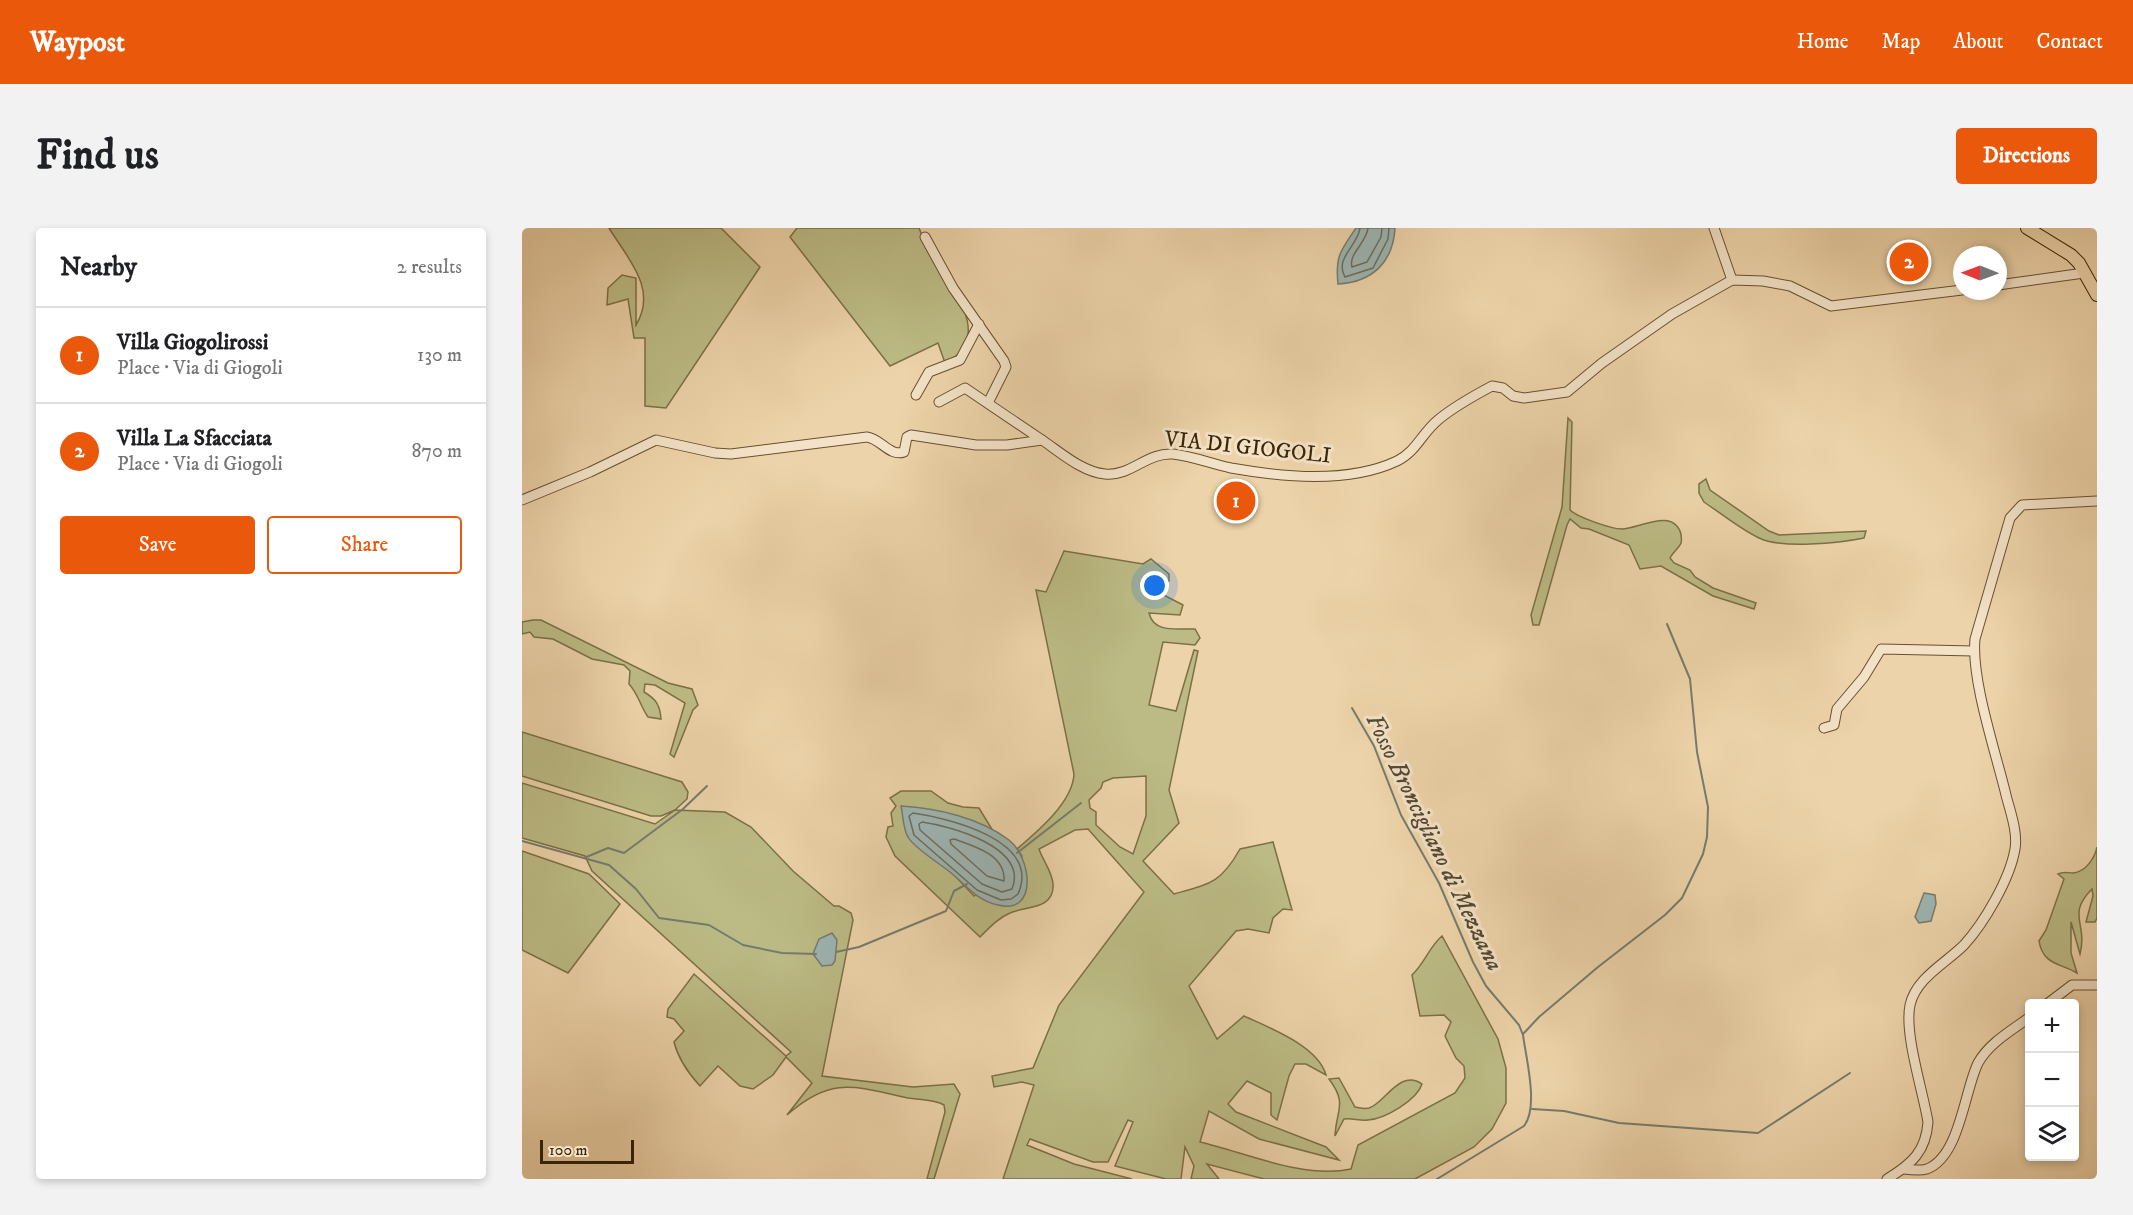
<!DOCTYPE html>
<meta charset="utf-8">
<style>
:root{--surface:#fff;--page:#f2f2f2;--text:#202124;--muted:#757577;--line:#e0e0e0;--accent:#ea580c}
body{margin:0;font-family:"IM FELL DW Pica",serif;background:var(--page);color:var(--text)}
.controls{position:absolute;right:18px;bottom:18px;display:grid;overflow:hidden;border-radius:6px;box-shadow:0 3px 9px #0003}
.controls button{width:54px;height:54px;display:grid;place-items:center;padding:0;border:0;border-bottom:2px solid var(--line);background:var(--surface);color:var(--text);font:30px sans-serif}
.compass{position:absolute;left:1431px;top:18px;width:54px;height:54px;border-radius:50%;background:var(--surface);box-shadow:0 3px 9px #0003;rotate:271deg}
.scale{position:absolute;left:18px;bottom:15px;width:94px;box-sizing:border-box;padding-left:6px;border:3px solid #3c2506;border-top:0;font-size:16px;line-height:21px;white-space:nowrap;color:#3c2506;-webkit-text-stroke:4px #f3e2c7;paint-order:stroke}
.you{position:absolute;left:633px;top:358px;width:21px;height:21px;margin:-15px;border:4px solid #fff;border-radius:50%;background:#1a73e8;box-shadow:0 0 0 9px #1a73e833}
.badge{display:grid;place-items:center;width:39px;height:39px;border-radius:50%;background:var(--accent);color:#fff;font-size:20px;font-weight:700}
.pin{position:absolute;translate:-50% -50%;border:3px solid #fff;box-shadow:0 2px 6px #0006}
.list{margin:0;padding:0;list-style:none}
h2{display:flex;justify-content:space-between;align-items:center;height:78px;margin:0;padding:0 24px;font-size:26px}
h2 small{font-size:20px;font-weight:400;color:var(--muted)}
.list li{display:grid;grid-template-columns:39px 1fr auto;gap:18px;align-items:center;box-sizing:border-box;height:96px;padding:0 24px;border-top:2px solid var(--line)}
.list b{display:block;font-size:22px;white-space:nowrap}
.list p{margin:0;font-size:20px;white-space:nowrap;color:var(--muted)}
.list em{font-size:20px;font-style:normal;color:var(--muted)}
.actions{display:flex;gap:12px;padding:18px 24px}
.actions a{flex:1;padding:14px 0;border:2px solid var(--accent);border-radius:6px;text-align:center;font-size:21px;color:var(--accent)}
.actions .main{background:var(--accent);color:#fff}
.icon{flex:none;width:33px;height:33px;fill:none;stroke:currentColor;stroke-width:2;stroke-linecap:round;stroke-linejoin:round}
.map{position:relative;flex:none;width:1575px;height:951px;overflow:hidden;border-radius:6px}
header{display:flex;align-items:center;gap:36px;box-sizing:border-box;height:84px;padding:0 30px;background:var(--accent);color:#fff}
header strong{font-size:28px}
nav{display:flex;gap:33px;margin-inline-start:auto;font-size:21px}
.intro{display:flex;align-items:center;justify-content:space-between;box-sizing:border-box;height:144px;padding:0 36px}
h1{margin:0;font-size:42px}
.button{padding:15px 27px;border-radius:6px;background:var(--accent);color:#fff;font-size:21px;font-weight:700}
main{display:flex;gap:36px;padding:0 36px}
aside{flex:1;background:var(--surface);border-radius:6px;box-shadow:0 3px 9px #0003}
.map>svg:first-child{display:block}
.green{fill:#bcbb85;stroke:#7c7046;stroke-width:1.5;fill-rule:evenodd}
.water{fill:#9db5b3;stroke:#767b6e;stroke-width:1.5}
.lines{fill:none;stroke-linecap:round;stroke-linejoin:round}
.shore{stroke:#6c6d5c;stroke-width:1.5}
.stream{stroke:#767b6e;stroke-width:2}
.minor-casing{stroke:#68502f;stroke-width:11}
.major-casing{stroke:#3c2506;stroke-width:14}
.minor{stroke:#f3e2c7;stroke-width:9}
.major{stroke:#edd3a9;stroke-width:12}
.labels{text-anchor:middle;stroke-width:6;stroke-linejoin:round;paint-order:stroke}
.street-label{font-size:22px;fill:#3c2506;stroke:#f3e2c7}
.water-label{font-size:24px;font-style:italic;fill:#544931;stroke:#f3e2c7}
</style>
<header>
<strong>Waypost</strong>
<nav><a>Home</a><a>Map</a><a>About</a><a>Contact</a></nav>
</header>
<div class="intro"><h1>Find us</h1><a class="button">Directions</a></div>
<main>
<aside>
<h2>Nearby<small>2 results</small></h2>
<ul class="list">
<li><span class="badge">1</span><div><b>Villa Giogolirossi</b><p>Place · Via di Giogoli</p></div><em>130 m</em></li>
<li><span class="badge">2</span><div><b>Villa La Sfacciata</b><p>Place · Via di Giogoli</p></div><em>870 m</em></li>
</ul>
<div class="actions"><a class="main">Save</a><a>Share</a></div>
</aside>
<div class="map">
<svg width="1575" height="951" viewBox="0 0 1575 951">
<rect width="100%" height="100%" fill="#edd3a9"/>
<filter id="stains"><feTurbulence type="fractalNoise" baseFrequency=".00333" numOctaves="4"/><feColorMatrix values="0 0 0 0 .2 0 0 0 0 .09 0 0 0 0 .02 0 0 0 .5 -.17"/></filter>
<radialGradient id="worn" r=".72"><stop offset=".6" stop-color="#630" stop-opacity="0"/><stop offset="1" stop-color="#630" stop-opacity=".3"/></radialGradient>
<g class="green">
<path d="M87,0H199L238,39L144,180L123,178V110H112L106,71L85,77L86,60L100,47L114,50V97C136,61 106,31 87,0Z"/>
<path d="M275,0H397C410,39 483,106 423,135L416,115L368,138L268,9Z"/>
<path d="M1046,190L1050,194L1048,282C1055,289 1089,301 1100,301C1116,301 1151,279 1159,306C1159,308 1160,313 1159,315C1157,320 1151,324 1148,330L1152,335L1168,342L1173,349L1191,360L1234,375L1232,381L1191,368L1139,338L1118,341L1107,317L1067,301L1059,300L1048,291L1045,297L1017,397H1011L1009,387L1040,279Z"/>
<path d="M1184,251L1188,262L1247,303L1257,307L1344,303L1342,310C1318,315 1259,321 1237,310C1218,301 1200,286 1182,274L1177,265V256Z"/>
<path d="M542,323L621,336L629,331L647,346V353L624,355L628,360L661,377L658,387L627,385C632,406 656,400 673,401L678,410L673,417L641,414L627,477L654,483L672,422L676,423L647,562L657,595L621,633L652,666C688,656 699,655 718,621L751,614L770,682L761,681L751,690L747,705L726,701L714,703L667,758L695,811L722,788C748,800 796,818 804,847L784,836H773L767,848L755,892L749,887V865L725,853L706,876L714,884L804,919L817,932L737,911L687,883L678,914C725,925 781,951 829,941L836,917L933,865L943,850L942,838L934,830L923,808L929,794L922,787L898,788L890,747C903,735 907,719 920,708L976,811L984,840V875L970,901L952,919L893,951H742L685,936L697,951H669L672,938L663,919L659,951H644L593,938L611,894L606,892L586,934H571L508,911L505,917L552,936L610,951H481L512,857L500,854L472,859L470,848L511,840L537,777L622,664L566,601L553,602L517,621C521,633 530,643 531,656C533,682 503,678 488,685C476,690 467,700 458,709L373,628L364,609L366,599L371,598L369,585L374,578L368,570L379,563H409L426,575L441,579L457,580L471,603L463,598L434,649L452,668L500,628L495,621C515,604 551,574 552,546L514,362L524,364ZM624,548V588L611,626L598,619L574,597V584L568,580L567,572L579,560L581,554L591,550Z"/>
<path d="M11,392H19L146,455L170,461L176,477L171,482L152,529L148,526L163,475L133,457L123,456L122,464C134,471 138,477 139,491L126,489C118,478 117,467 107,456L108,443L102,437L70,431L31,411L12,409L8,404L0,406V394Z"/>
<path d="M0,504L160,554L166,564L165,571L153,582L203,584L229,599L271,643L312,678H317L329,685L331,692L300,848L391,859L432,856L438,866L412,951H405L423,884L422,877C412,871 398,872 386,870C332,858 309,848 265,887L290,855L264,829L251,847L231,861L218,858L196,838L178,858C167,846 156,830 152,814L162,803L152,791L145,789L146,781L172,746L264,828L269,824L70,643L63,628L0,610V555L133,596L153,582L139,588H129L0,548Z"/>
<path d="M1575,619V690L1573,694H1564L1571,668L1570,661C1544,687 1566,695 1558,726L1549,694V725L1555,745C1538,735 1521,737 1517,713L1524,702L1542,651L1536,646C1542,643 1545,645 1552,645C1564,643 1573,630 1575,619Z"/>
<path d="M0,623L67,646L98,676L46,745L0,722Z"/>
<path d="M817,850L833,879C837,880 842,881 847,880C862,876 878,840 900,856C895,872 863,891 846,892C838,893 830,890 822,891L813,908C814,882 826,876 807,851Z"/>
</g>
<g class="water">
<path d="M834,0H873C871,35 850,54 816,56C813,28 819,22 834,0Z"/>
<path d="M379,578C415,580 458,590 487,612C509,629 517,687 476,677C454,672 444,657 428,644C418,636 391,619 386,609C381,601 381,587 379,578Z"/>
<path d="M1402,665L1413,667L1414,676L1409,693L1397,695L1393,689Z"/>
<path d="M310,705L315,712L313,733L310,737L300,738L291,726L297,711Z"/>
</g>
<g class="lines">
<g class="shore">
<path d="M838,0C836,18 812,30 823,49L851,40L866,11L867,0"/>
<path d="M846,0C845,14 826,26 830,39L845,34L859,9L860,0"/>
<path d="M391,585C426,590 520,612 496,666L489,671L479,672L455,662L392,607L387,588Z"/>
<path d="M400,594C428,598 507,619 490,661L480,664L460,656L398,602L397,596Z"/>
<path d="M432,611C452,618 484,627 482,653L465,648L429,616L428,612Z"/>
</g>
<g class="stream">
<path d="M830,480L852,518L879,587L917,655L951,734L964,758L997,797L1001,807C1004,830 1017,880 1002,898L915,951"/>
<path d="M0,613L87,637L114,661L137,690L187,697L221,717L260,725L294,726"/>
<path d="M495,625L559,575"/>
<path d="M62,630L86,620L102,625L161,581L185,558"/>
<path d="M314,724L337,719L424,683L432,663L445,656"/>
<path d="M1001,806L1017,789L1076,739L1143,687L1160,670L1181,626L1185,609L1186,579L1175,524L1168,451L1145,396"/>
<path d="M1010,881L1042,883L1097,895L1236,905L1328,845"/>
</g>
<defs>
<g id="minor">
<path d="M1192,0L1210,52"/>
<path d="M403,9L431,60L482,133L484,139L466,175"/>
<path d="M1476,57L1562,45"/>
<path d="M394,167L407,144L438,132L457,96"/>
<path d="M417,174L443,160L520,212"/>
<path d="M0,272L68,244L134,212L193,225L209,226L345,209C359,211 368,229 382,224L385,209L389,207L454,217H485L520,212C538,224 560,244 583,246C608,249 625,224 651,226C670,228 690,236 709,240C760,249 826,256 875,233C894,224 900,205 916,192C929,181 955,166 970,158L981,160L991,168L1002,170L1045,164L1080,135L1150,86L1210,52L1241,53L1268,58L1309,78L1440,62"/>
<path d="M1302,500L1312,497L1315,481L1342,449L1359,421L1452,423"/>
<path d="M1525,776L1550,757H1575"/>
<path d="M1382,941C1389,942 1398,943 1405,941C1438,928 1442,864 1456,835C1467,815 1490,802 1508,789"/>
<path d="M1365,951C1390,936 1404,923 1406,894C1401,863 1382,806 1388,777C1394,750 1424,735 1442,717C1462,695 1488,651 1493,621C1496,604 1488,583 1484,567C1474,525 1449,452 1453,411L1488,290L1500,277L1575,273"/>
</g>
<path id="major" d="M1505,0L1549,27L1557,35L1575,67"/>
</defs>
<use href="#minor" class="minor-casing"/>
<use href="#major" class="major-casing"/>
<use href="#minor" class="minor"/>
<use href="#major" class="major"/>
</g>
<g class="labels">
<g class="street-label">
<text transform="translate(726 218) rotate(6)" y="8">VIA DI GIOGOLI</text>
</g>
<g class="water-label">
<text transform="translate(913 614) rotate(64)" y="8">Fosso Broncigliano di Mezzana</text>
</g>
</g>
<rect width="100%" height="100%" filter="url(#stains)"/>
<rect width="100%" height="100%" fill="url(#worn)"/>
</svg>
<div class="controls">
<button>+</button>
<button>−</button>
<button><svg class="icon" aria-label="layers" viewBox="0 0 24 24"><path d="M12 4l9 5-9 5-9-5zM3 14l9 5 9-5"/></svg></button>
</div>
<svg class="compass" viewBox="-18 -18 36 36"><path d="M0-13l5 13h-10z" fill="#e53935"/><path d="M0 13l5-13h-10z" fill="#757577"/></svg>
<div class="scale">100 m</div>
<div class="you"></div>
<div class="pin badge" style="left:714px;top:273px">1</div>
<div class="pin badge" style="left:1387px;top:34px">2</div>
</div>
</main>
